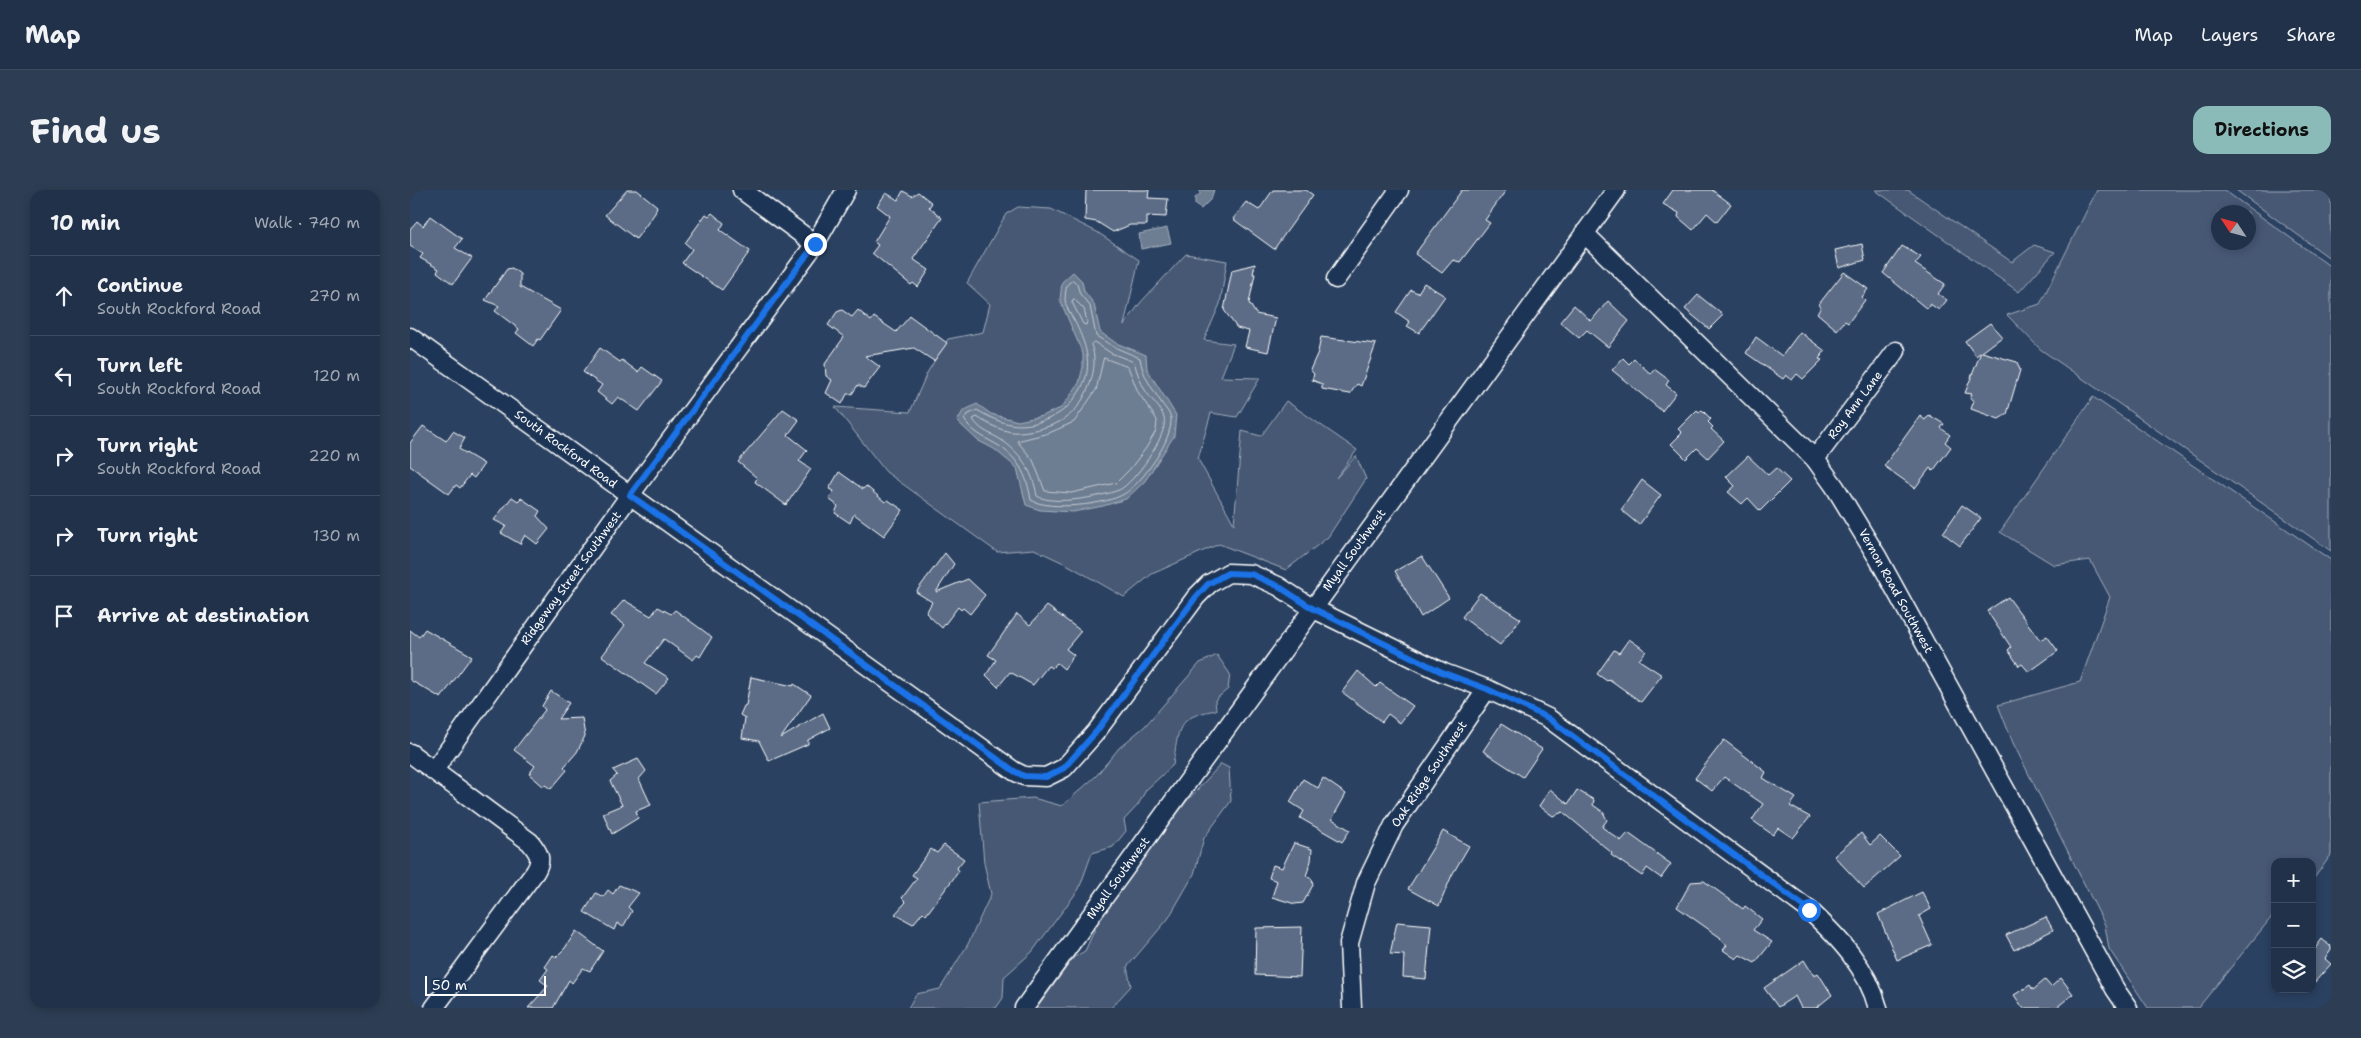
<!DOCTYPE html>
<meta charset="utf-8">
<style>
:root{--surface:#203149;--page:#2d3d53;--text:#f1f3f6;--muted:#a2a9b4;--line:#3d4c61;--accent:#8bbbb9}
body{margin:0;font-family:"Shantell Sans",sans-serif;background:var(--page);color:var(--text)}
.controls{position:absolute;right:15px;bottom:15px;display:grid;overflow:hidden;border-radius:10px;box-shadow:0 2px 8px #0003}
.controls button{width:45px;height:45px;display:grid;place-items:center;padding:0;border:0;border-bottom:1px solid var(--line);background:var(--surface);color:var(--text);font:25px sans-serif}
.compass{position:absolute;left:1801px;top:15px;width:45px;height:45px;border-radius:50%;background:var(--surface);box-shadow:0 2px 8px #0003;rotate:306deg}
.scale{position:absolute;left:15px;bottom:12px;width:121px;box-sizing:border-box;padding-left:5px;border:2px solid #fff;border-top:0;font-size:14px;line-height:18px;white-space:nowrap;color:#fff;-webkit-text-stroke:4px #1d3557;paint-order:stroke}
.stop{position:absolute;width:15px;height:15px;margin:-11px;border:4px solid #1a73e8;border-radius:50%;background:#fff}
.stop.end{background:#1a73e8;border-color:#fff;box-shadow:0 1px 5px #0008}
.list{margin:0;padding:0;list-style:none}
h2{display:flex;justify-content:space-between;align-items:center;height:65px;margin:0;padding:0 20px;font-size:21px}
h2 small{font-size:16px;font-weight:400;color:var(--muted)}
.list li{display:grid;grid-template-columns:32px 1fr auto;gap:15px;align-items:center;box-sizing:border-box;height:80px;padding:0 20px;border-top:1px solid var(--line)}
.list b{display:block;font-size:19px;white-space:nowrap}
.list p{margin:0;font-size:16px;white-space:nowrap;color:var(--muted)}
.list em{font-size:16px;font-style:normal;color:var(--muted)}
.icon{flex:none;width:28px;height:28px;fill:none;stroke:currentColor;stroke-width:2;stroke-linecap:round;stroke-linejoin:round}
.map{position:relative;flex:none;width:1921px;height:818px;overflow:hidden;border-radius:15px}
header{display:flex;align-items:center;gap:30px;box-sizing:border-box;height:70px;padding:0 25px;background:var(--surface);border-bottom:1px solid var(--line)}
header strong{font-size:24px}
nav{display:flex;gap:28px;margin-inline-start:auto;font-size:18px}
.intro{display:flex;align-items:center;justify-content:space-between;box-sizing:border-box;height:120px;padding:0 30px}
h1{margin:0;font-size:35px}
.button{padding:12px 22px;border-radius:15px;background:var(--accent);color:#111;font-size:18px;font-weight:700}
main{display:flex;gap:30px;padding:0 30px}
aside{flex:1;background:var(--surface);border-radius:15px;box-shadow:0 2px 8px #0003}
.map>svg:first-child{display:block}
.green{fill:#465975;stroke:#a2acba;fill-rule:evenodd}
.water{fill:#6d7d92;stroke:#a7b1be}
.lines{fill:none;stroke-linecap:round;stroke-linejoin:round}
.shore{stroke:#c5cbd3;stroke-width:1}
.building{fill:#5b6c86;stroke:#fff}
.minor-casing{stroke:#fff;stroke-width:21}
.minor{stroke:#1d3557;stroke-width:18}
.route{stroke:#1a73e8;stroke-width:6}
.labels{text-anchor:middle;stroke-width:4;stroke-linejoin:round;paint-order:stroke}
.street-label{font-size:12px;fill:#fff;stroke:#1d3557}
</style>
<header>
<strong>Map</strong>
<nav><a>Map</a><a>Layers</a><a>Share</a></nav>
</header>
<div class="intro"><h1>Find us</h1><a class="button">Directions</a></div>
<main>
<aside>
<h2>10 min<small>Walk · 740 m</small></h2>
<ul class="list">
<li><svg class="icon" aria-label="ahead" viewBox="0 0 24 24"><path d="M12 20V5M6 11l6-6 6 6"/></svg><div><b>Continue</b><p>South Rockford Road</p></div><em>270 m</em></li>
<li><svg class="icon" aria-label="left" viewBox="0 0 24 24"><path d="M17 20v-9H6M10 6l-5 5 5 5"/></svg><div><b>Turn left</b><p>South Rockford Road</p></div><em>120 m</em></li>
<li><svg class="icon" aria-label="right" viewBox="0 0 24 24"><path d="M7 20v-9h11M14 6l5 5-5 5"/></svg><div><b>Turn right</b><p>South Rockford Road</p></div><em>220 m</em></li>
<li><svg class="icon" aria-label="right" viewBox="0 0 24 24"><path d="M7 20v-9h11M14 6l5 5-5 5"/></svg><div><b>Turn right</b></div><em>130 m</em></li>
<li><svg class="icon" aria-label="arrive" viewBox="0 0 24 24"><path d="M6 21V4h12l-3 4 3 4H6"/></svg><div><b>Arrive at destination</b></div></li>
</ul>
</aside>
<div class="map">
<svg width="1921" height="818" viewBox="0 0 1921 818">
<rect width="100%" height="100%" fill="#2a4161"/>
<filter id="ink" filterUnits="userSpaceOnUse"><feTurbulence type="fractalNoise" baseFrequency=".02" numOctaves="2"/><feDisplacementMap in="SourceGraphic" scale="10" xChannelSelector="R" yChannelSelector="G"/><feConvolveMatrix kernelMatrix="1 2 1 2 8 2 1 2 1" color-interpolation-filters="sRGB"/></filter>
<g filter="url(#ink)">
<g class="green">
<path d="M1465,0H1498L1602,72L1624,55L1645,62L1609,102Z"/>
<path d="M1687,0H1814L1921,77V361L1630,159L1597,125L1630,114ZM1808,22H1838V52H1808Z"/>
<path d="M1826,0H1921V69Z"/>
<path d="M608,17L641,19L687,42L729,70L714,135L731,112L776,64L817,71L810,114L794,150L824,154L811,187L850,188L827,227L801,223L788,269L824,334L832,241L851,246L876,211L947,260L926,288L946,266L956,289L918,347L876,380L809,354L742,384L714,407L658,375L624,359L587,362L476,282L425,217L500,222L517,183L538,149L573,142L580,114L557,93L596,24Z"/>
<path d="M1683,207L1921,370V665L1902,691V672H1865V723L1788,818H1738L1699,759L1695,735L1603,553L1588,515L1670,492L1700,407L1680,370L1644,375L1590,342Z"/>
<path d="M807,465L820,484L818,499L805,510L806,520C765,527 769,539 763,575L736,600L728,615L714,630L716,641L703,657L682,663L669,699L622,762L594,787L593,808L586,818H498L506,804L530,799L558,754L581,704L574,673L569,612L623,608L652,616L686,586L709,558L735,536L790,473Z"/>
<path d="M811,574L819,578L821,611L794,648L784,684L758,729L717,777L721,796L701,818H627L664,767L675,761L691,726L776,612Z"/>
</g>
<g class="water">
<path d="M790,0H804L801,9L791,19L785,15V8L790,4Z"/>
<path d="M757,38L761,53L731,59L729,44Z"/>
<path d="M663,82L672,91L674,101L684,114L690,142L706,153L736,165L737,179L766,225L764,246L735,291L716,309L693,316L663,322L630,320L616,315L607,278L584,259L567,250L547,231L553,221L567,214L581,224L608,231L632,226L651,218L658,209L669,193L673,177V164L650,110L652,92Z"/>
</g>
<g class="lines">
<g class="shore">
<path d="M663,90L667,94L670,104L680,116L686,146L704,157L730,168C732,185 742,198 751,212C754,217 760,223 761,228C763,250 732,293 714,304C696,315 639,321 621,310C617,285 608,266 584,253C573,247 560,240 554,229L557,225L567,220C592,235 610,240 638,229C653,222 660,216 669,202C684,179 677,157 666,134C662,126 656,119 655,110C655,105 656,99 657,95Z"/>
<path d="M664,109L674,119L677,132L676,135L673,134L662,112Z"/>
<path d="M684,152L701,163L724,172C727,182 730,191 735,200C740,209 752,218 754,228C759,245 723,294 709,300C690,307 644,316 627,306C623,281 610,261 588,248C579,243 568,239 563,229L567,227C578,234 596,244 610,242C624,241 646,236 657,227C676,214 691,176 681,155Z"/>
<path d="M694,168L718,177L728,202L747,230L746,241L736,258L720,279L706,293L661,303L635,301L623,270L607,251L639,243L664,232L686,200Z"/>
</g>
</g>
<g class="building">
<path d="M217,0H227L247,16L245,23L226,49L195,25Z"/>
<path d="M676,0H739L738,8L758,9L756,27L737,26V35H720L703,42L687,32L675,30Z"/>
<path d="M863,0H896L903,5L864,59L823,29L836,12L849,20Z"/>
<path d="M1052,0H1096L1075,30L1080,33L1050,72L1043,70L1032,83L1005,64Z"/>
<path d="M1263,0H1302L1321,14L1307,32L1297,23L1283,40L1268,27L1269,23L1253,14Z"/>
<path d="M493,1L502,6L508,2L522,13L519,17L532,28L503,69L519,80L508,97L503,93L501,95L462,63L468,55L464,52L480,26L467,16L476,3L488,10Z"/>
<path d="M302,23L314,33L310,40L340,61L312,100L272,73L282,59L275,53L296,24L299,26Z"/>
<path d="M20,26L52,49L45,58L62,68L43,94L27,82L29,79L10,68L13,64L0,56V39L7,31L13,36Z"/>
<path d="M1452,54L1455,70L1429,78L1425,60Z"/>
<path d="M1492,56L1511,67L1505,74L1535,94L1528,104L1537,110L1529,120L1520,114L1517,119L1473,83Z"/>
<path d="M845,74L843,84H845L839,113L846,124L866,128L858,162L835,157L839,141L827,138L814,120L822,80Z"/>
<path d="M102,78L110,84V97L151,120L130,150L128,149L123,156L106,143L109,139L85,121L89,116L75,110L97,79Z"/>
<path d="M1434,82L1458,99L1452,107L1455,110L1438,133L1435,131L1427,140L1407,123L1411,118L1409,114Z"/>
<path d="M1014,93L1035,106L1009,143L997,136L1000,132L986,122L1001,100L1008,103Z"/>
<path d="M1288,105L1313,125L1299,139L1275,119Z"/>
<path d="M1198,111L1219,131L1198,157L1177,140L1169,148L1150,132L1164,115L1181,131Z"/>
<path d="M432,120L442,127L448,120L461,131L464,127L486,142L500,126L537,153L524,171L504,158L455,166L470,177L454,198L448,195L442,204H437L432,214L416,203L422,190L416,186L415,174L434,147L418,135L427,122Z"/>
<path d="M1580,133L1592,147L1572,162L1607,172L1610,180L1597,224L1589,229L1561,219L1564,210L1560,209L1562,204L1555,203L1571,162L1566,166L1555,151Z"/>
<path d="M1390,142L1415,161L1409,169L1412,170L1393,189L1387,184L1382,190L1376,185L1373,189L1336,163L1346,147L1372,166Z"/>
<path d="M911,147L966,154L951,196L947,194L940,204L912,199V194L902,190L904,184L900,180L908,162Z"/>
<path d="M190,158L210,172L212,170L228,182L232,177L252,191L229,221L208,207L202,214L187,202L192,195L173,182Z"/>
<path d="M1213,168L1219,174L1224,169L1241,184L1244,179L1259,190L1256,195L1266,203L1252,221L1202,180Z"/>
<path d="M373,219L389,230L378,245L397,260L389,271L401,279L376,315L345,292L347,288L328,272Z"/>
<path d="M1287,220L1289,222L1292,220L1301,229L1298,232L1303,237L1301,239L1314,251L1298,268L1287,258L1276,269L1261,254L1272,243L1268,239Z"/>
<path d="M1519,225L1534,234L1531,238L1540,245L1535,252L1541,257L1523,281L1520,278L1505,298L1474,276L1510,226L1515,230Z"/>
<path d="M13,236L36,251L43,241L55,248L49,259L74,274L64,288L60,285L50,298L46,295L39,304L0,276V253Z"/>
<path d="M1338,266L1358,285L1366,278L1380,291L1350,321L1338,308L1332,314L1318,302L1325,296L1316,287Z"/>
<path d="M429,282L453,299L456,296L475,312L478,310L493,320L474,346L444,324L440,333L425,323L428,316L419,309L424,301L419,299Z"/>
<path d="M1232,290L1251,305L1229,335L1211,320Z"/>
<path d="M102,307L108,311L111,308L130,321L127,326L139,339L127,354L115,345L110,354L91,343L96,336L84,330Z"/>
<path d="M1552,315L1571,328L1550,356L1533,343Z"/>
<path d="M535,363L544,374L526,402L558,389L575,405L560,424L553,418L551,420L548,417L532,438L516,423L522,412L506,402Z"/>
<path d="M1012,366L1039,408L1011,427L985,381Z"/>
<path d="M1070,403L1111,429L1090,455L1052,427Z"/>
<path d="M1598,407L1630,450L1637,446L1648,461L1619,482L1612,474L1609,476L1598,460L1601,457L1577,421Z"/>
<path d="M214,410L241,426L248,417L261,424L265,420L302,447L290,467L287,465L283,470L254,449L235,473L259,488L246,504L192,466L215,435L201,425Z"/>
<path d="M637,416L671,441L656,459L664,465L654,479L647,473L642,478L638,476L623,495L600,482L588,497L576,485L586,470L578,465L607,424L620,435Z"/>
<path d="M15,439L62,466L31,508L0,490V440L9,447Z"/>
<path d="M1219,449L1236,461L1229,470L1252,485L1231,512L1199,489L1197,491L1187,484L1204,460L1209,463Z"/>
<path d="M948,481L966,497L970,493L1003,516L990,533L978,524L972,532L932,502Z"/>
<path d="M341,487L383,496L384,494L401,505L371,548L413,523L420,538L398,550V554L359,571L349,551L332,548L335,528L330,525L334,516L336,515Z"/>
<path d="M141,501L159,513L148,529L172,528L175,546L167,562L154,577L157,580L141,599L135,595L133,596L119,584L125,576L104,560L135,520L132,516Z"/>
<path d="M1091,534L1132,559L1113,587L1073,561Z"/>
<path d="M1314,550L1356,582L1353,588L1386,608L1380,616L1400,627L1383,648L1368,638L1363,645L1342,630L1353,614L1314,587L1302,601L1285,588Z"/>
<path d="M228,569L236,581L229,589L241,615L226,621L228,628L202,644L193,623L212,615L200,591L207,585L203,580Z"/>
<path d="M913,588L936,604L922,629L940,640L932,652L890,628L894,621L880,612L893,589L908,598Z"/>
<path d="M1140,599L1158,614L1167,600L1184,610L1183,615L1193,622L1197,630L1192,637L1211,651L1218,643L1261,674L1251,688L1237,678L1232,686L1201,665L1202,663L1153,622L1143,626L1129,616Z"/>
<path d="M1033,641L1059,656L1042,685L1029,716L998,699Z"/>
<path d="M1451,643L1460,655L1470,646L1490,666L1454,698L1424,666Z"/>
<path d="M884,653L902,659L901,671L896,686L902,689L903,695L893,713L885,714L862,707L867,691L859,688L863,675L872,678Z"/>
<path d="M534,655L554,669L547,678L549,681L516,725L513,722L503,734L485,724L496,712L492,708L507,688L502,685L521,659L527,663Z"/>
<path d="M1294,691L1333,719L1335,716L1352,729L1343,740L1362,752L1345,773L1330,765L1326,769L1313,760L1317,755L1310,749L1311,748L1267,717L1281,692Z"/>
<path d="M209,695L229,703L218,717L222,721L213,737L207,733L204,740L174,722L186,703L193,707L198,700L203,704Z"/>
<path d="M1512,702L1521,719L1509,726L1522,755L1487,770L1468,724Z"/>
<path d="M1636,727L1643,740L1604,760L1596,745Z"/>
<path d="M987,732L1021,735L1016,789L993,787L994,765L980,764Z"/>
<path d="M892,737L890,787L845,785L846,738Z"/>
<path d="M166,741L193,761L180,781L173,778L162,793L159,790L143,818H118L138,796L130,790L138,779L135,777L143,765L146,767L155,758Z"/>
<path d="M1912,749L1921,757V760L1915,769L1921,774L1902,795V758L1904,760Z"/>
<path d="M1394,770L1404,786L1408,783L1422,805L1406,818H1391L1385,806L1368,817L1354,798Z"/>
<path d="M1651,788L1663,804L1646,818H1613L1604,805L1620,795L1623,800L1635,790L1641,797Z"/>
</g>
<g class="lines">
<defs>
<g id="minor">
<path d="M332,0L405,54"/>
<path d="M1174,43L1405,269L1425,297L1468,368L1705,799L1718,818"/>
<path d="M926,89L989,0"/>
<path d="M0,147L604,581L614,586L636,587L654,578L686,542L786,407L799,394L818,383L841,384L868,396L902,418L1034,483L1077,499L1138,528L1399,720C1429,748 1457,777 1468,818"/>
<path d="M1405,269L1486,161"/>
<path d="M0,563L120,652C129,663 133,669 125,682L24,818"/>
<path d="M24,580L220,305L405,54L436,0"/>
<path d="M614,818L1206,0"/>
<path d="M942,818L939,753L956,693L984,635L1077,499"/>
</g>
</defs>
<use href="#minor" class="minor-casing"/>
<use href="#minor" class="minor"/>
</g>
</g>
<g class="lines" filter="url(#ink)">
<path class="route" d="M405,54L220,305L604,581L614,586L636,587L654,578L686,542L786,407L798,394L818,383L841,384L868,396L902,418L1034,483L1077,499L1138,528L1399,720"/>
</g>
<g class="labels">
<g class="street-label">
<text transform="translate(1445 215) rotate(-53)" y="4">Roy Ann Lane</text>
<text transform="translate(156 259) rotate(36)" y="4">South Rockford Road</text>
<text transform="translate(944 360) rotate(-54)" y="4">Myall Southwest</text>
<text transform="translate(161 388) rotate(-54)" y="4">Ridgeway Street Southwest</text>
<text transform="translate(1486 401) rotate(61)" y="4">Vernon Road Southwest</text>
<text transform="translate(1019 584) rotate(-56)" y="4">Oak Ridge Southwest</text>
<text transform="translate(708 688) rotate(-54)" y="4">Myall Southwest</text>
</g>
</g>
</svg>
<div class="controls">
<button>+</button>
<button>−</button>
<button><svg class="icon" aria-label="layers" viewBox="0 0 24 24"><path d="M12 4l9 5-9 5-9-5zM3 14l9 5 9-5"/></svg></button>
</div>
<svg class="compass" viewBox="-18 -18 36 36"><path d="M0-13l5 13h-10z" fill="#e53935"/><path d="M0 13l5-13h-10z" fill="#a2a9b4"/></svg>
<div class="scale">50 m</div>
<div class="stop" style="left:1399px;top:720px"></div>
<div class="stop end" style="left:405px;top:54px"></div>
</div>
</main>
